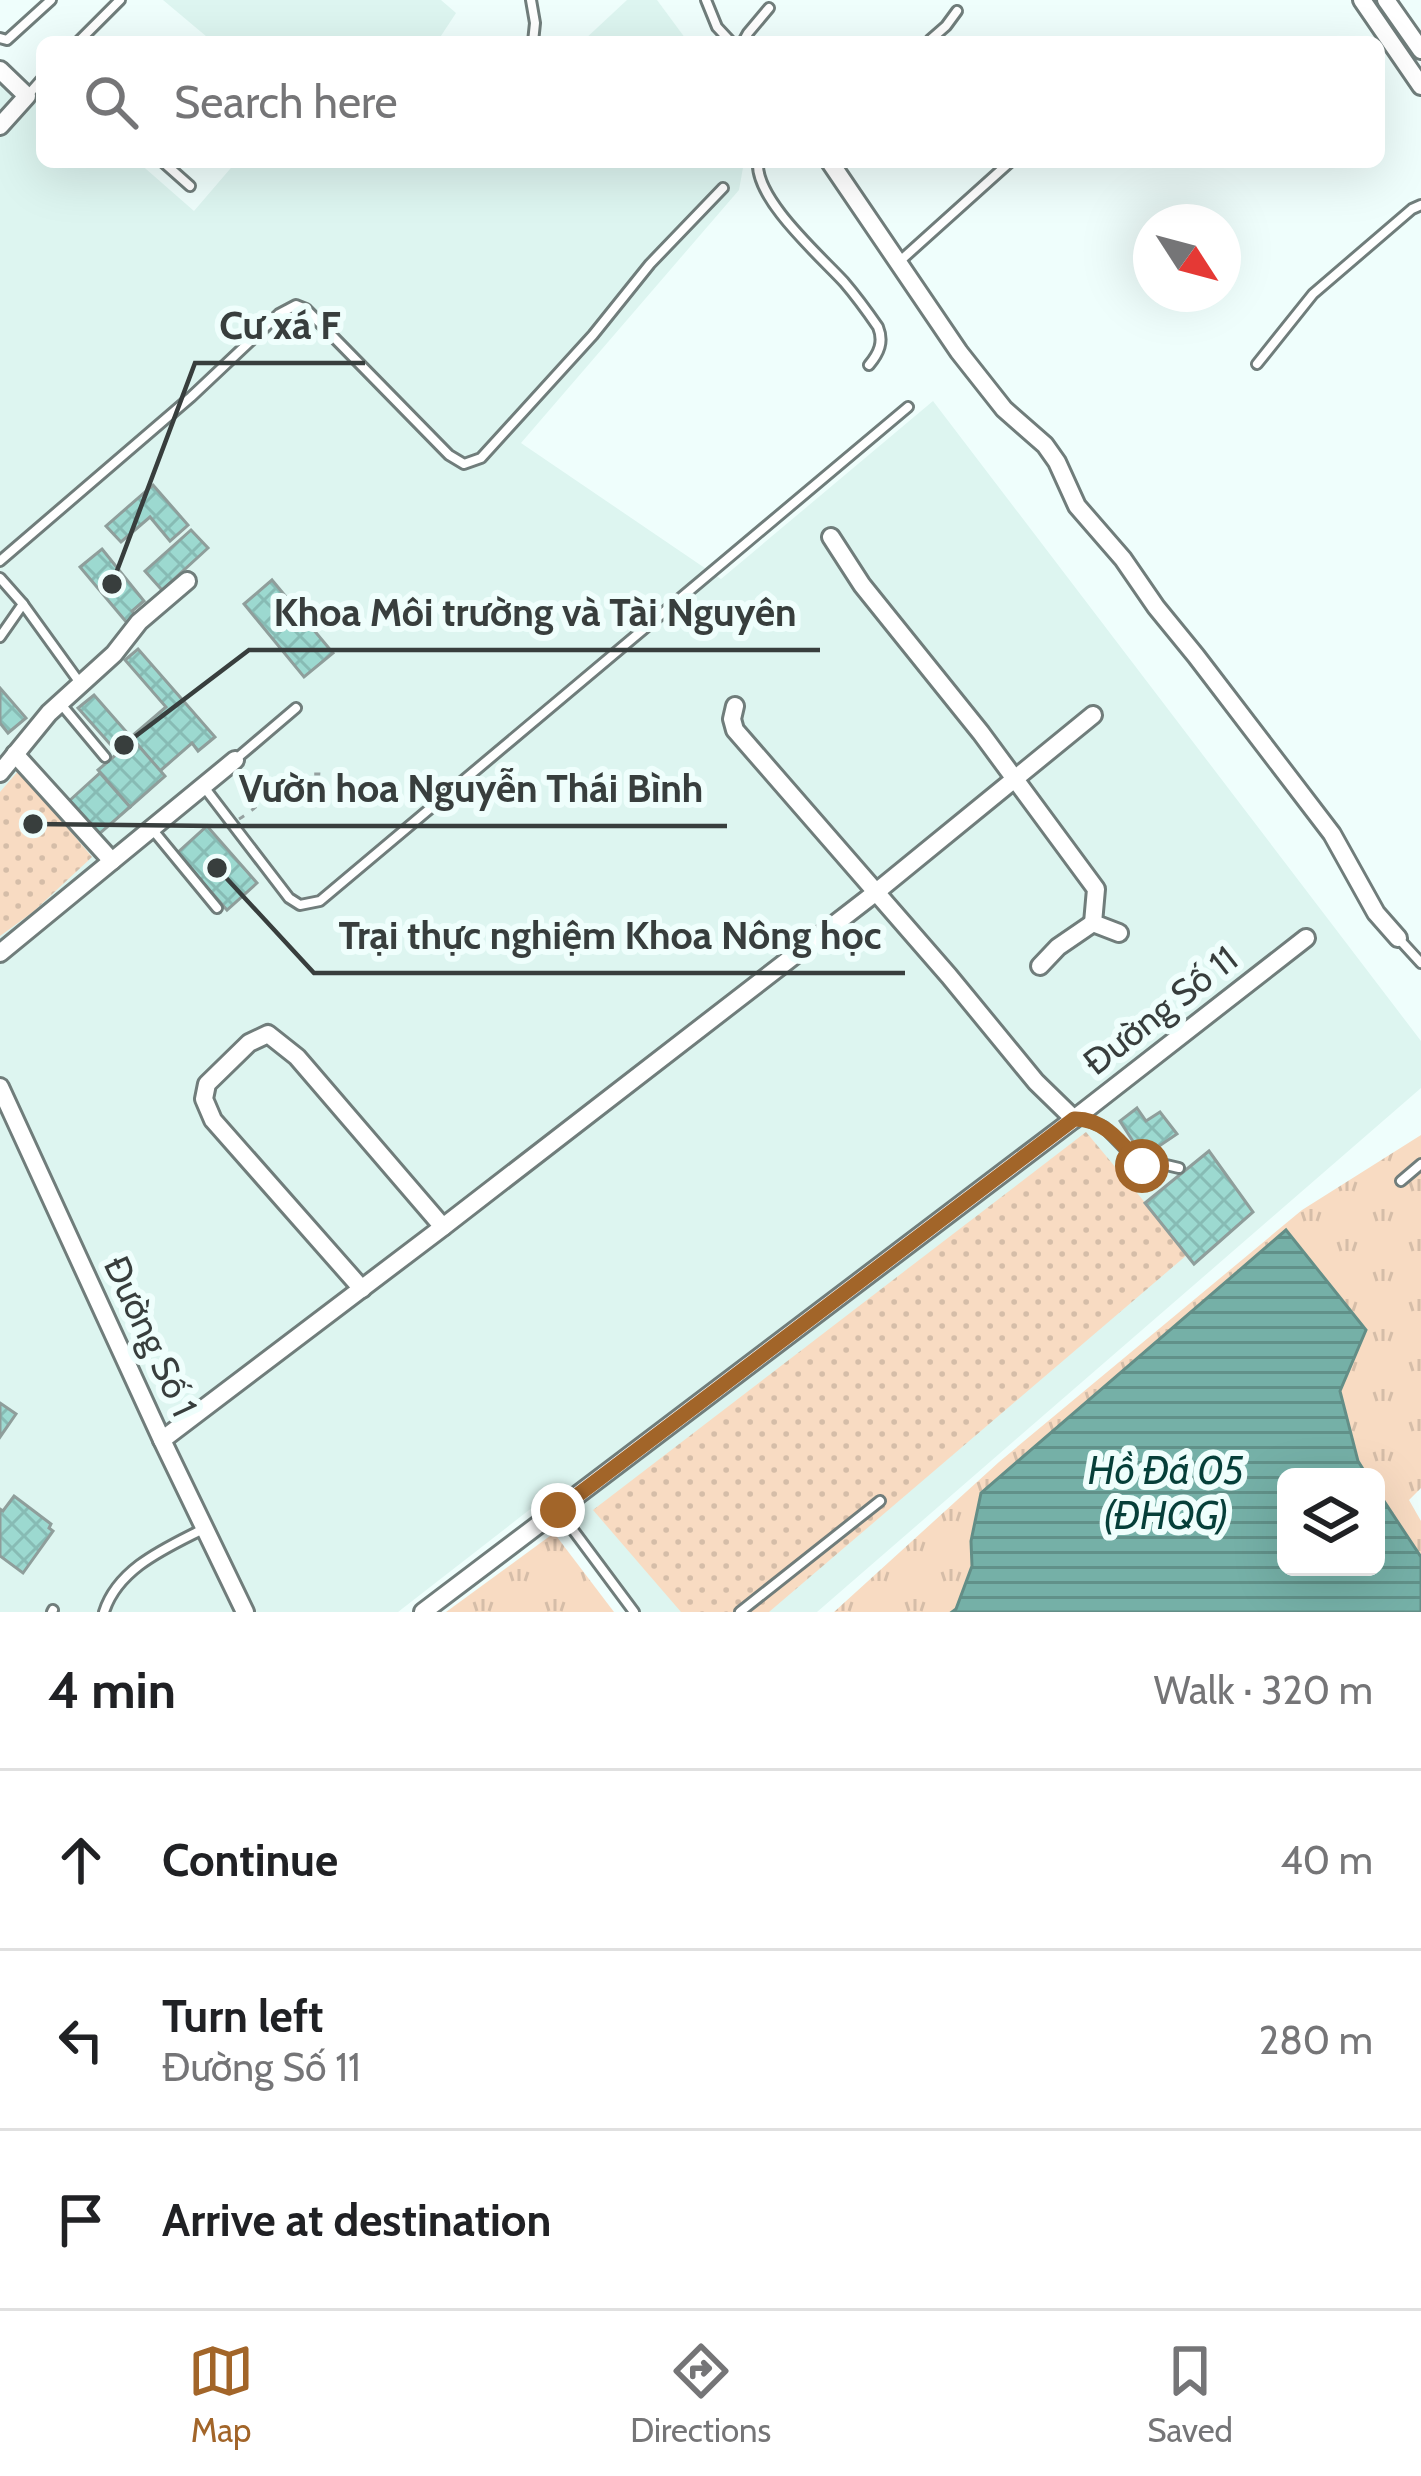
<!DOCTYPE html>
<meta charset="utf-8">
<style>
:root{--surface:#fff;--page:#f6f6f6;--text:#202124;--muted:#757577;--line:#e0e0e0;--accent:#a26529}
body{margin:0;font-family:Cabin,sans-serif;background:var(--page);color:var(--text)}
.controls{position:absolute;right:36px;bottom:36px;display:grid;overflow:hidden;border-radius:18px;box-shadow:0 12px 48px #0002}
.controls button{width:108px;height:108px;display:grid;place-items:center;padding:0;border:0;border-bottom:3px solid var(--line);background:var(--surface);color:var(--text);font:60px sans-serif}
.compass{position:absolute;left:1133px;top:204px;width:108px;height:108px;border-radius:50%;background:var(--surface);box-shadow:0 12px 48px #0002;rotate:126deg}
.stop{position:absolute;width:36px;height:36px;margin:-27px;border:9px solid #a26529;border-radius:50%;background:#fff}
.stop.end{background:#a26529;border-color:#fff;box-shadow:0 3px 12px #0008}
.list{margin:0;padding:0;list-style:none}
h2{display:flex;justify-content:space-between;align-items:center;height:156px;margin:0;padding:0 48px;font-size:51px}
h2 small{font-size:39px;font-weight:400;color:var(--muted)}
.list li{display:grid;grid-template-columns:78px 1fr auto;gap:36px;align-items:center;box-sizing:border-box;height:180px;padding:0 48px;border-top:3px solid var(--line)}
.list b{display:block;font-size:45px;white-space:nowrap}
.list p{margin:0;font-size:39px;white-space:nowrap;color:var(--muted)}
.list em{font-size:39px;font-style:normal;color:var(--muted)}
.icon{flex:none;width:66px;height:66px;fill:none;stroke:currentColor;stroke-width:2;stroke-linecap:round;stroke-linejoin:round}
.map{position:relative;flex:none;width:1421px;height:1612px;overflow:hidden}
.search{position:absolute;background:var(--surface);box-shadow:0 12px 48px #0002;left:36px;right:36px;top:36px;height:132px;display:flex;align-items:center;gap:30px;box-sizing:border-box;padding:0 42px;border-radius:18px;color:var(--muted);font-size:45px}
.sheet{height:696px;background:var(--surface)}
nav{display:flex;justify-content:space-around;align-items:center;box-sizing:border-box;height:168px;border-top:3px solid var(--line);background:var(--surface);font-size:33px;color:var(--muted)}
nav a{display:grid;justify-items:center;gap:6px}
nav .on{color:var(--accent)}
.map>svg:first-child{display:block}
.built{fill:#ddf5f0}
.grass{fill:url(#grass-tufts)}
.park{fill:url(#park-dots)}
.water{fill:url(#water-rules);stroke:#638e87;stroke-width:3}
.building{fill:url(#building-cross-hatch);stroke:#8f9e9b;stroke-width:3}
.lines{fill:none;stroke-linecap:round;stroke-linejoin:round}
.service-casing{stroke:#707d7b;stroke-width:14}
.minor-casing{stroke:#707d7b;stroke-width:22}
.path{stroke:#95a09f;stroke-width:3;stroke-dasharray:6 9;stroke-linecap:butt}
.service{stroke:#fff;stroke-width:8}
.minor{stroke:#fff;stroke-width:16}
.route{stroke:#a26529;stroke-width:15}
.labels{text-anchor:middle;stroke-width:12;stroke-linejoin:round;paint-order:stroke}
.street-label{font-size:36px;fill:#383e3d;stroke:#effefc}
.water-label{font-size:39px;font-style:italic;fill:#063f39;stroke:#effefc}
.leader{fill:none;stroke:#383e3d;stroke-width:4.5}
.callout-dot{fill:#383e3d;stroke:#effefc;stroke-width:4.5}
.callout-label{font-size:39px;text-anchor:middle;font-weight:bold;fill:#383e3d;stroke:#effefc;stroke-width:12;stroke-linejoin:round;paint-order:stroke}
</style>
<div class="map">
<svg width="1421" height="1612" viewBox="0 0 1421 1612">
<defs>
<pattern id="grass-tufts" width="24" height="20" patternUnits="userSpaceOnUse" patternTransform="scale(3)"><rect width="24" height="20" fill="#f8dbc2"/><path d="M3 7l-1-3M5 7V3M7 7l1-3M15 17l-1-3M17 17v-4M19 17l1-3" fill="none" stroke="#d5bda8"/></pattern>
<pattern id="park-dots" width="8" height="8" patternUnits="userSpaceOnUse" patternTransform="scale(3)"><rect width="8" height="8" fill="#f8dbc2"/><path d="M2 2h.1M6 6h.1" fill="none" stroke="#d5bda8" stroke-width="1.8" stroke-linecap="round"/></pattern>
<pattern id="water-rules" width="6" height="5" patternUnits="userSpaceOnUse" patternTransform="scale(3)"><rect width="6" height="5" fill="#75b0a7"/><path d="M0 2.5h6" fill="none" stroke="#619189"/></pattern>
<pattern id="building-cross-hatch" width="8" height="8" patternUnits="userSpaceOnUse" patternTransform="scale(3)"><rect width="8" height="8" fill="#9cd9d0"/><path d="M0 0l8 8M0 8l8-8" fill="none" stroke="#87bbb4"/></pattern>
</defs>
<rect width="100%" height="100%" fill="#effefc"/>
<g class="built">
<path d="M163,0H441L456,13L437,42H213Z"/>
<path d="M627,0H657L688,42H582Z"/>
<path d="M0,78L30,106L42,94V162H138L194,211L236,162H744L739,190L521,443L721,579L933,401L1421,1041V1088L817,1612H640L551,1493L398,1612H0Z"/>
</g>
<g class="grass">
<path d="M1421,1135V1488L1409,1500L1421,1521V1557L1376,1489V1477H1368L1358,1461L1340,1391L1366,1330L971,1541L972,1566L956,1609L952,1612H834L999,1462L1302,1210Z"/>
<path d="M554,1533L614,1612H446Z"/>
</g>
<g class="park">
<path d="M19,770L92,857L33,912L0,936V792Z"/>
<path d="M1086,1132L1188,1254L769,1612H681L593,1510Z"/>
</g>
<path class="water" d="M1286,1230L1366,1330L1340,1391L1358,1461L1368,1477H1286V1567H1376V1489L1421,1557V1612H952L956,1609L972,1566L971,1541L981,1493Z"/>
<g class="building">
<path d="M153,485L188,525L170,541L150,517L121,542L106,526Z"/>
<path d="M191,530L208,548L162,590L145,571Z"/>
<path d="M102,549L144,601L132,611L136,617L128,624L80,567Z"/>
<path d="M272,580L333,653L304,677L244,604Z"/>
<path d="M138,649L215,737L198,751L192,743L160,771L131,737L166,707L125,660Z"/>
<path d="M0,688L26,718L8,733L0,723Z"/>
<path d="M94,695L165,776L130,807L98,770L118,753L78,708Z"/>
<path d="M100,773L130,807L98,835L68,802Z"/>
<path d="M207,826L257,883L227,910L177,853Z"/>
<path d="M1137,1108L1146,1121L1160,1112L1177,1134L1143,1157L1120,1121Z"/>
<path d="M1209,1151L1253,1212L1194,1264L1145,1203Z"/>
<path d="M0,1403L16,1414L0,1437Z"/>
<path d="M14,1496L51,1524L49,1528L53,1531L23,1573L0,1556V1509L3,1511Z"/>
</g>
<g class="lines">
<defs>
<g id="service">
<path d="M531,0L535,23L533,42"/>
<path d="M706,0L717,27L731,42"/>
<path d="M0,38L7,40L51,0"/>
<path d="M930,40L946,26L957,11"/>
<path d="M78,42L120,0"/>
<path d="M743,42L748,33L769,8"/>
<path d="M28,95L42,79"/>
<path d="M163,162L190,186"/>
<path d="M758,162C755,199 819,255 844,282C856,296 867,311 878,327C884,342 879,353 869,365"/>
<path d="M900,261L1010,162"/>
<path d="M1257,364L1313,294L1412,209L1421,205"/>
<path d="M0,561L191,397L279,314L296,305L306,309L449,455L464,464L481,458L593,335L650,264L723,188"/>
<path d="M0,578L23,604"/>
<path d="M0,637L23,604L80,683"/>
<path d="M60,703L105,757"/>
<path d="M236,759L296,708"/>
<path d="M204,787L289,898L300,905L320,901L908,407"/>
<path d="M152,829L217,908"/>
<path d="M1399,939L1421,963"/>
<path d="M1081,1118L1104,1127L1142,1166L1148,1168L1162,1164L1179,1168"/>
<path d="M1401,1181L1421,1164"/>
<path d="M559,1511L634,1612"/>
<path d="M52,1612L53,1610"/>
<path d="M104,1612C118,1568 166,1548 203,1529"/>
<path d="M740,1612L880,1501"/>
</g>
<g id="minor">
<path d="M1362,0L1421,86"/>
<path d="M1386,0L1421,50"/>
<path d="M0,70L27,96L0,126"/>
<path d="M830,162L959,352L1004,409L1045,445L1057,462L1077,506L1123,559L1156,607L1196,656L1332,834L1376,913L1398,938"/>
<path d="M831,537L862,585L981,733L1096,889L1093,923L1119,933"/>
<path d="M735,706L732,719L735,730L949,976L1036,1082L1074,1119"/>
<path d="M15,754L112,861"/>
<path d="M0,773L49,713L114,654L139,622L187,581"/>
<path d="M0,953L235,760"/>
<path d="M1040,966L1058,947L1093,923"/>
<path d="M0,1087L162,1440L245,1612"/>
<path d="M362,1289L213,1120L204,1099L207,1084L249,1043L268,1034L297,1057L443,1227"/>
<path d="M162,1440L443,1227L875,893L1093,715"/>
<path d="M423,1612L1074,1119L1306,938"/>
</g>
</defs>
<use href="#service" class="service-casing"/>
<use href="#minor" class="minor-casing"/>
<path class="path" d="M239,819C277,796 279,768 329,775"/>
<use href="#service" class="service"/>
<use href="#minor" class="minor"/>
</g>
<g class="lines">
<path class="route" d="M558,1510L1074,1119C1105,1118 1123,1145 1142,1166"/>
</g>
<g class="labels">
<g class="street-label">
<text transform="translate(1160 1010) rotate(-38)" y="13">Đường Số 11</text>
<text transform="translate(151 1336) rotate(65)" y="13">Đường Số 1</text>
</g>
<g class="water-label">
<text x="1166" y="1484">Hồ Đá 05<tspan x="1166" dy="45">(ĐHQG)</tspan></text>
</g>
</g>
<path class="leader" d="M112 584L195 363H365M124 745L249 650H820M33 824L214 826H727M217 868L314 973H905"/>
<g class="callout-dot">
<circle cx="112" cy="584" r="12"/>
<circle cx="124" cy="745" r="12"/>
<circle cx="33" cy="824" r="12"/>
<circle cx="217" cy="868" r="12"/>
</g>
<g class="callout-label">
<text x="280" y="339">Cư xá F</text>
<text x="535" y="626">Khoa Môi trường và Tài Nguyên</text>
<text x="471" y="802">Vườn hoa Nguyễn Thái Bình</text>
<text x="610" y="949">Trại thực nghiệm Khoa Nông học</text>
</g>
</svg>
<div class="controls">
<button><svg class="icon" aria-label="layers" viewBox="0 0 24 24"><path d="M12 4l9 5-9 5-9-5zM3 14l9 5 9-5"/></svg></button>
</div>
<svg class="compass" viewBox="-18 -18 36 36"><path d="M0-13l5 13h-10z" fill="#e53935"/><path d="M0 13l5-13h-10z" fill="#757577"/></svg>
<div class="stop" style="left:1142px;top:1166px"></div>
<div class="stop end" style="left:558px;top:1510px"></div>
<div class="search"><svg class="icon" aria-label="search" viewBox="0 0 24 24"><circle cx="10" cy="10" r="6"/><path d="M15 15l6 6"/></svg>Search here</div>
</div>
<section class="sheet">
<h2>4 min<small>Walk · 320 m</small></h2>
<ul class="list">
<li><svg class="icon" aria-label="ahead" viewBox="0 0 24 24"><path d="M12 20V5M6 11l6-6 6 6"/></svg><div><b>Continue</b></div><em>40 m</em></li>
<li><svg class="icon" aria-label="left" viewBox="0 0 24 24"><path d="M17 20v-9H6M10 6l-5 5 5 5"/></svg><div><b>Turn left</b><p>Đường Số 11</p></div><em>280 m</em></li>
<li><svg class="icon" aria-label="arrive" viewBox="0 0 24 24"><path d="M6 21V4h12l-3 4 3 4H6"/></svg><div><b>Arrive at destination</b></div></li>
</ul>
</section>
<nav>
<a class="on"><svg class="icon" aria-label="map" viewBox="0 0 24 24"><path d="M3 6l6-2 6 2 6-2v14l-6 2-6-2-6 2zM9 4v14M15 6v14"/></svg>Map</a>
<a><svg class="icon" aria-label="directions" viewBox="0 0 24 24"><path d="M12 3l9 9-9 9-9-9zM9 14v-3h6M13 9l2 2-2 2"/></svg>Directions</a>
<a><svg class="icon" aria-label="saved" viewBox="0 0 24 24"><path d="M7 4h10v16l-5-4-5 4z"/></svg>Saved</a>
</nav>
